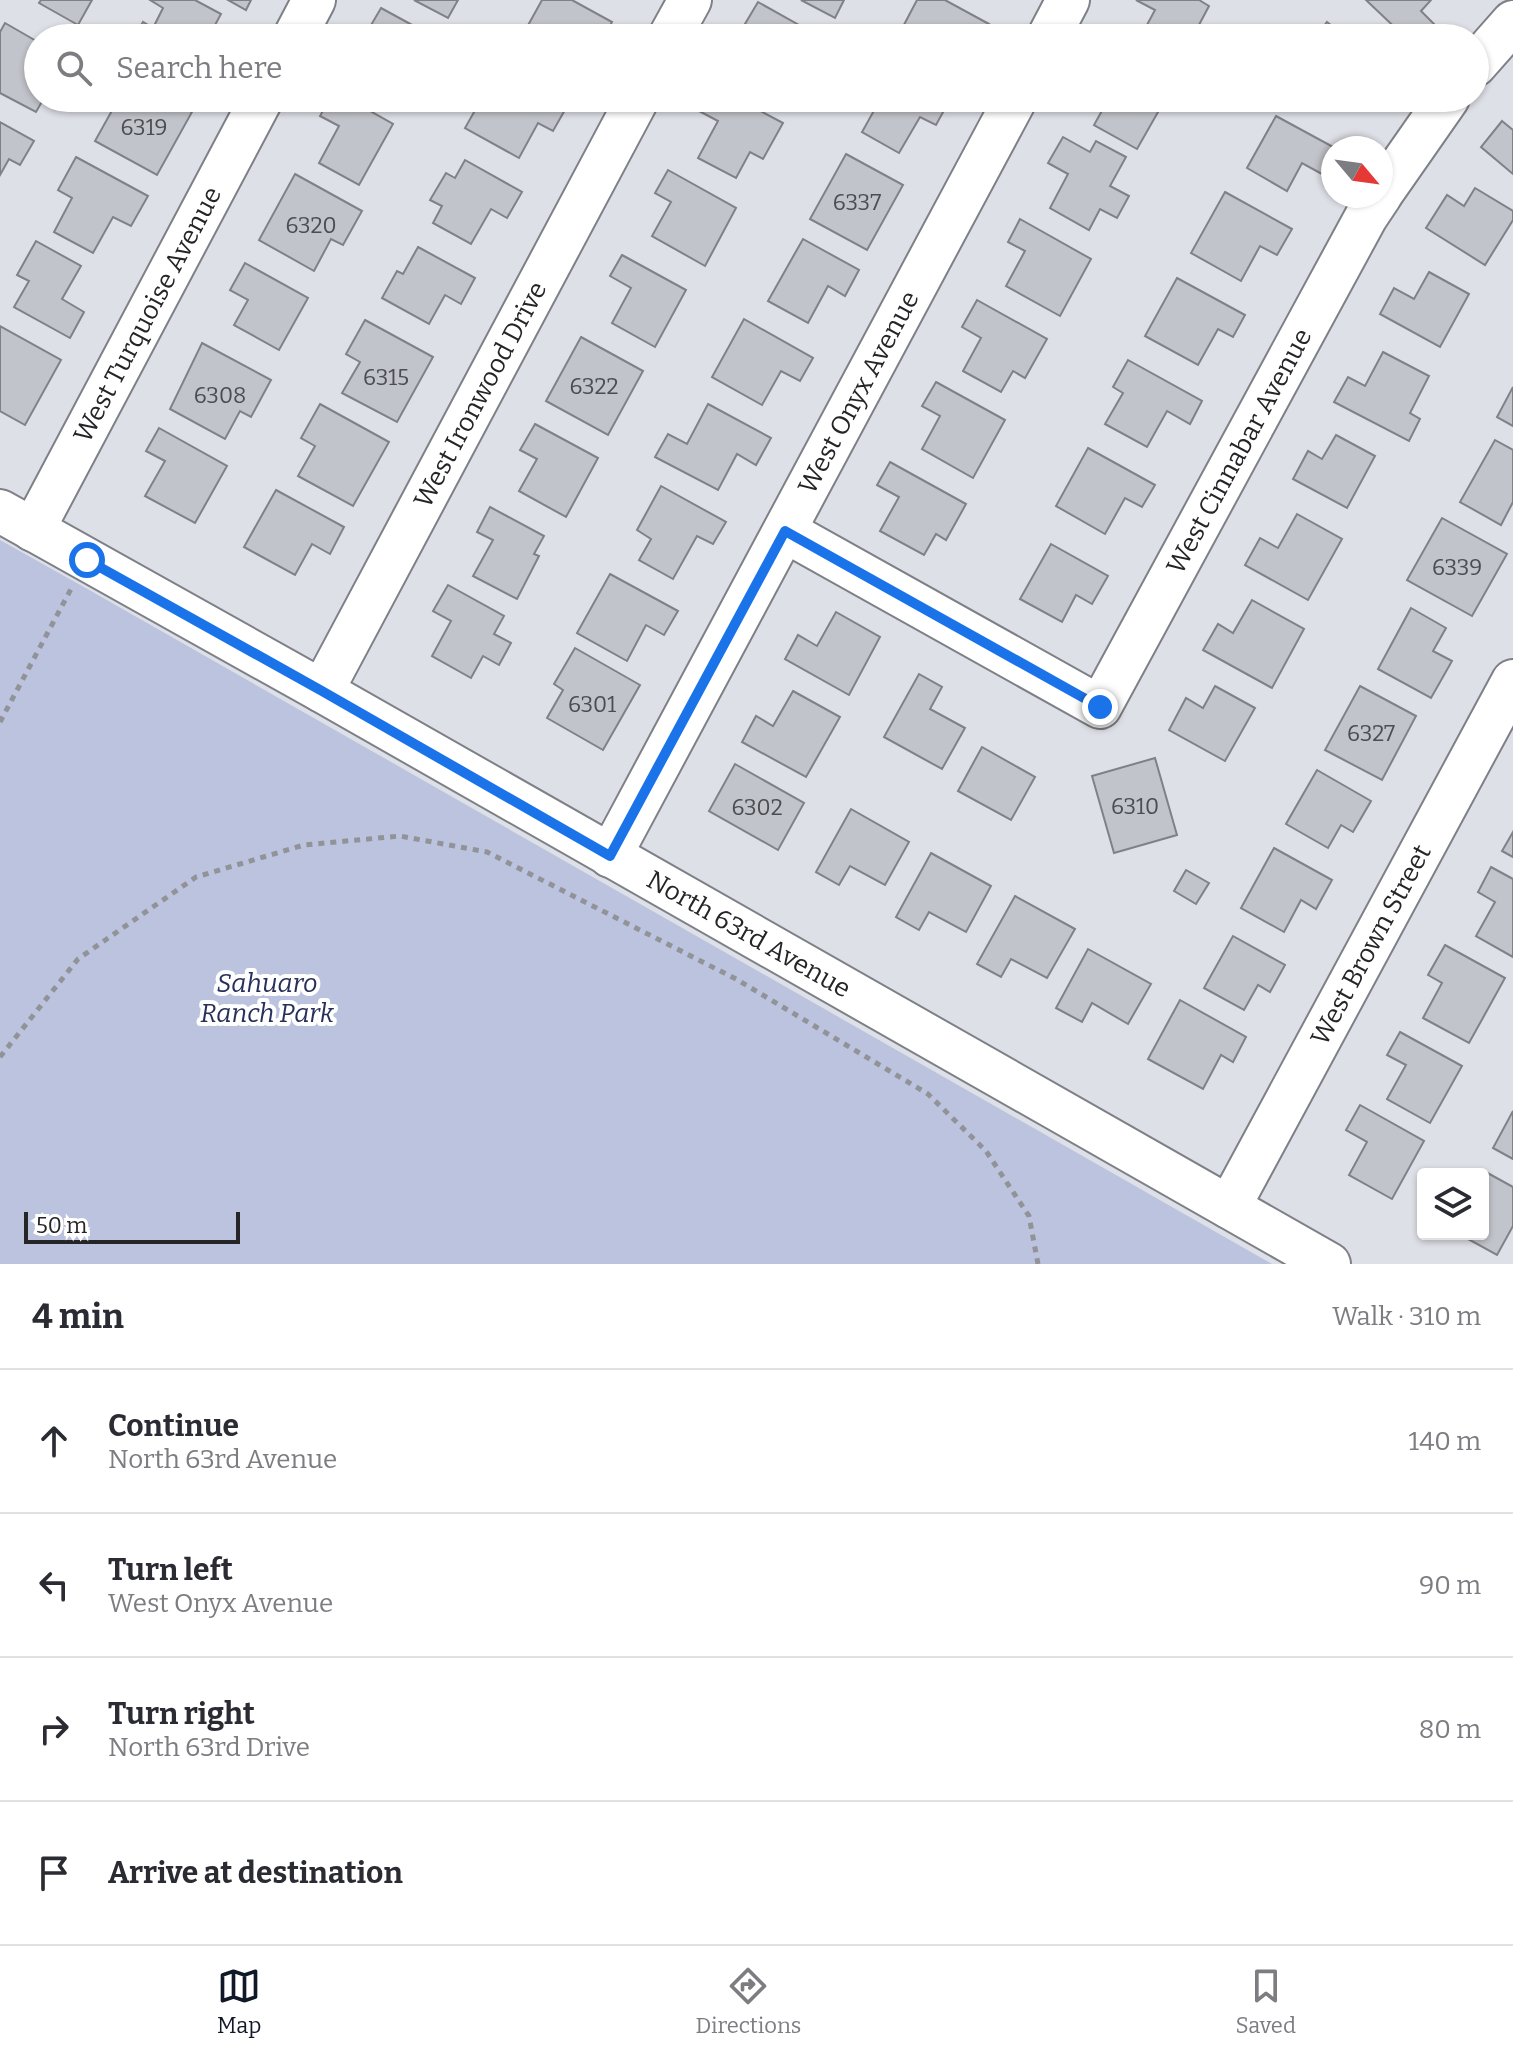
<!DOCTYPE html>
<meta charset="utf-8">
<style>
:root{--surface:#fff;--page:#f2f2f3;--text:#2b2b33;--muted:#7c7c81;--line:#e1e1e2;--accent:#111827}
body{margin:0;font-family:Bitter,serif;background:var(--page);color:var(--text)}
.controls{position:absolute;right:24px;bottom:24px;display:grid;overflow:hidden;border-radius:8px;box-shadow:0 2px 6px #0004}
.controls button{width:72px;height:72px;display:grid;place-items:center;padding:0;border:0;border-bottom:2px solid var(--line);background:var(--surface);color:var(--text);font:40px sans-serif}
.compass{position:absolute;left:1321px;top:136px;width:72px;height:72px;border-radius:50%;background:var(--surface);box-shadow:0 2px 6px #0004;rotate:119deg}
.scale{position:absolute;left:24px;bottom:20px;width:216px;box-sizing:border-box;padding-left:8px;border:4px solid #252528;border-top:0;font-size:22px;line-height:28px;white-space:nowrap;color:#252528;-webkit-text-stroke:6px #fff;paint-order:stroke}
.stop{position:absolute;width:24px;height:24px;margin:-18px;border:6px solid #1a73e8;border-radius:50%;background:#fff}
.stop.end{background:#1a73e8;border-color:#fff;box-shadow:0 2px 8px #0008}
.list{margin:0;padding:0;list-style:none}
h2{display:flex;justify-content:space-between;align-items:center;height:104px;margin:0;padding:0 32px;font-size:34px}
h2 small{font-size:26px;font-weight:400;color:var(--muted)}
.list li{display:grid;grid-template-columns:52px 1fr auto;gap:24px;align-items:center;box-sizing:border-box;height:144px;padding:0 32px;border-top:2px solid var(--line)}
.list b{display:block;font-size:30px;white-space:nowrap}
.list p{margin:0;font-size:26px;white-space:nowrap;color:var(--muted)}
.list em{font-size:26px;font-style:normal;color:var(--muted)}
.icon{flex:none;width:44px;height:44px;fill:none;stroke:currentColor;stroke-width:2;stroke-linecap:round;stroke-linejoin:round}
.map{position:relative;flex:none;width:1513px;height:1264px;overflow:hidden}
.search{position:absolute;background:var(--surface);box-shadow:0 2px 6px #0004;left:24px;right:24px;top:24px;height:88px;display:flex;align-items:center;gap:20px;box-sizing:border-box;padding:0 28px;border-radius:44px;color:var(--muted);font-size:30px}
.sheet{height:680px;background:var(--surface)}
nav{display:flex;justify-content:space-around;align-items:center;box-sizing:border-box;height:112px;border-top:2px solid var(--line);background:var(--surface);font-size:22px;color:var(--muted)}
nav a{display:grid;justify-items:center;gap:4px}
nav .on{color:var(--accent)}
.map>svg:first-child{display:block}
.green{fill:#bcc3de}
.building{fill:#c2c4cb;stroke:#808188;stroke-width:2}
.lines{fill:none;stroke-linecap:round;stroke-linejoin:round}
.minor-casing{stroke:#7e8087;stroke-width:46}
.path{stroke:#919398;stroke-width:5;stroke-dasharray:6 6;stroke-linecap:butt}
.minor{stroke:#fff;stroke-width:42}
.route{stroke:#1a73e8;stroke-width:10}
.labels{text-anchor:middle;stroke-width:8;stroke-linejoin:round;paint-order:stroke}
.number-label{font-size:22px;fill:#4c4d51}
.street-label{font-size:26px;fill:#252528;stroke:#fff}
.park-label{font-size:26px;font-style:italic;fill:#283059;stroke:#fff}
</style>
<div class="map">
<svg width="1513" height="1264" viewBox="0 0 1513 1264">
<rect width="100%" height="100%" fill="#dee0e7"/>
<path class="green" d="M0,540L91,591L1272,1264H0Z"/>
<g class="building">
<path d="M41,0H92L78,25L39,3Z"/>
<path d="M150,0H195L221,14L208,38H134L143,22L153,28L163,8Z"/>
<path d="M228,0H251L246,10Z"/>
<path d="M414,0H458L448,18Z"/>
<path d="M542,0H572L612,22L604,38H521Z"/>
<path d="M801,0H844L835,18Z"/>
<path d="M917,0H945L989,24L981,38H897Z"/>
<path d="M1136,0H1199L1209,6L1192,38H1140L1155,10Z"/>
<path d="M1366,0H1431L1421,11L1434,24L1420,38H1406Z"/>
<path d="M758,2L815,34L812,38H759L761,33L745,24Z"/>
<path d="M381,8L436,38H378L367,32Z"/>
<path d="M1327,22L1347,38H1315Z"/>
<path d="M5,23L38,42V98H44L36,112L0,93V32Z"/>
<path d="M119,98H166L192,112L157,175L95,141Z"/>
<path d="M330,98H347L393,124L359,185L319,163L339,126L320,116Z"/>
<path d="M404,98H421L417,105Z"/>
<path d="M482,98H549L566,108L553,131L538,123L519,158L465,128Z"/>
<path d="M706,98H736L783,123L763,159L750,152L736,178L698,158L718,121L699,111Z"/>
<path d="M881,98H940L948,103L936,125L920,117L899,153L862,132Z"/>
<path d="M1109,98H1166L1137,149L1094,125Z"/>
<path d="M1315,98H1340L1331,110Z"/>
<path d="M1276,116L1335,148L1322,174L1302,163L1287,191L1247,168Z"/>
<path d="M1502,121L1513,130V174L1481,147Z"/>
<path d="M0,122L34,141L20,165L9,159L0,175Z"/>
<path d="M1063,137L1090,152L1096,141L1126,157L1110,186L1129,196L1117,218L1100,209L1089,230L1050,208L1068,174L1048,163Z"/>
<path d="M846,154L903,185L867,250L810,219Z"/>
<path d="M76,157L148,196L131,226L113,217L93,253L54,232L72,198L58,190Z"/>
<path d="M465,160L522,192L507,218L491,209L471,244L433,223L442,206L430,200L446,173L455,178Z"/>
<path d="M668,170L736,208L705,266L652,236L671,202L655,193Z"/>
<path d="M295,174L362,211L343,245L331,239L314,271L259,240Z"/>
<path d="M1475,188L1513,211V220L1485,265L1426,228L1447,195L1464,206Z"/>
<path d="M1225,192L1292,229L1277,255L1260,246L1241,281L1191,253Z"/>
<path d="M1020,219L1091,259L1060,316L1006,286L1025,251L1008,242Z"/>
<path d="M803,239L859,270L845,296L828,286L808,323L768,301Z"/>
<path d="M36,241L81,266L62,299L84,312L70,338L14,307L29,281L17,275Z"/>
<path d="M418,247L475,278L461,304L445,295L429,324L382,298L397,271L403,274Z"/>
<path d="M622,255L686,290L655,347L612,323L631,288L610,276Z"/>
<path d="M245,263L308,298L279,350L234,325L248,300L230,290Z"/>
<path d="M1429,272L1469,294L1440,347L1380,314L1394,288L1414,299Z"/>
<path d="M1177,278L1245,315L1233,337L1218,329L1198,365L1145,336Z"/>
<path d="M977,300L1047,339L1025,378L1013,371L1001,392L963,371L981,338L962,327Z"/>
<path d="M744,319L813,358L800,381L781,371L762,405L712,377Z"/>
<path d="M365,320L433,357L397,422L342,393L360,362L346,354Z"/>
<path d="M0,326L61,360L25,425L0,411Z"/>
<path d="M581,337L643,371L608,435L546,401Z"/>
<path d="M202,343L271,380L251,417L240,411L225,439L170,409Z"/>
<path d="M1383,352L1429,376L1410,413L1420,419L1409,441L1334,402L1348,377L1365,386Z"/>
<path d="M1128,360L1202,401L1190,424L1167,411L1147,447L1105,424L1123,393L1113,387Z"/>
<path d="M936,382L1005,420L973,478L922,449L940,416L922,406Z"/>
<path d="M1513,387V426L1497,417Z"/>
<path d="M320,404L389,442L353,506L298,476L315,446L301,438Z"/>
<path d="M708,404L771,438L756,465L737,454L718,490L655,457L668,434L687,444Z"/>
<path d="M535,424L598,458L566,517L519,491L537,459L520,450Z"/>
<path d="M159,428L227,466L195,523L145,496L165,461L146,451Z"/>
<path d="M1336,435L1375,456L1347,508L1293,479L1308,451L1322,459Z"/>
<path d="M1495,440L1513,450V502L1501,525L1460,502Z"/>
<path d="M1088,448L1155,485L1142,507L1125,498L1105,534L1056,506Z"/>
<path d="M890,462L966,504L946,540L936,534L924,555L880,531L899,497L877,485Z"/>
<path d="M661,486L726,522L713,544L697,536L673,579L639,560L651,539L637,530Z"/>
<path d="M276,490L344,527L330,554L312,544L295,575L244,547Z"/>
<path d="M490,507L544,536L534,554L539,556L517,599L473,576L493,540L477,532Z"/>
<path d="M1297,514L1342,539L1308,600L1245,565L1260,538L1278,548Z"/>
<path d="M1442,518L1507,554L1472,616L1407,580Z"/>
<path d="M1051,544L1108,576L1092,604L1076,595L1062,622L1020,599Z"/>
<path d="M610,574L678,611L664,635L646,625L627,661L577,633Z"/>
<path d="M448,585L504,616L494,634L511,643L499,665L483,656L471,678L432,656L451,621L433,611Z"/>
<path d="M1252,600L1304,629L1272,688L1203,650L1218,624L1233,633Z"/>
<path d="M1411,608L1446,628L1433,651L1452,661L1431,698L1378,669Z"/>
<path d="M836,612L880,637L849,695L785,659L798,635L817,646Z"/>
<path d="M575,648L640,685L603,750L547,718L563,690L554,684Z"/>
<path d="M919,674L942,687L930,709L965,728L942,769L884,737Z"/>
<path d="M1215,686L1255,708L1225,761L1169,730L1186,698L1203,708Z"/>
<path d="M1360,686L1416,716L1382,780L1325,750Z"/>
<path d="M793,691L840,717L806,777L742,742L756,716L773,726Z"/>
<path d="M982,747L1035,777L1011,820L958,791Z"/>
<path d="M1155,758L1177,835L1114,853L1092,776Z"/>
<path d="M735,764L804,803L778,850L709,811Z"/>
<path d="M1317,770L1371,801L1353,832L1341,825L1328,848L1286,824Z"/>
<path d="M851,809L909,842L885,885L850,866L839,885L816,872Z"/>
<path d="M1513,832V857L1502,851Z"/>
<path d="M1274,848L1332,880L1316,909L1301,900L1284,932L1241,908Z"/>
<path d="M931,853L991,886L966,932L929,912L919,930L896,917Z"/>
<path d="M1491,867L1513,879V957L1476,936L1495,902L1478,892Z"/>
<path d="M1186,870L1209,883L1196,904L1174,891Z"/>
<path d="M1015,896L1075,929L1047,978L1011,959L1001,977L977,964Z"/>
<path d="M1233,936L1285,965L1270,992L1258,985L1244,1010L1204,988Z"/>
<path d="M1445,945L1505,978L1469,1043L1423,1018L1442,983L1428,975Z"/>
<path d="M1088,949L1151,984L1128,1024L1092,1003L1082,1022L1056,1008Z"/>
<path d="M1180,1000L1246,1037L1233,1062L1221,1055L1203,1089L1148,1059Z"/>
<path d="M1400,1032L1462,1066L1430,1123L1387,1099L1406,1065L1387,1055Z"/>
<path d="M1360,1105L1424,1141L1392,1199L1349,1175L1367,1142L1346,1130Z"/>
<path d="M1513,1111V1159L1493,1148Z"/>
<path d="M1484,1171L1513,1187V1226L1497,1255L1459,1234H1483Z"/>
</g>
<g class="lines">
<defs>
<g id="minor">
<path d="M294,38L314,0"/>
<path d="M669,38L690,0"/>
<path d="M1048,38L1068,0"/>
<path d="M1475,65L1513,22"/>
<path d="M1381,194L1448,98"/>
<path id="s1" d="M0,511L322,691L1329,1264"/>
<path id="s2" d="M33,530L262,98"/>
<path id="s3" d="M785,531L1100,707L1366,217L1380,196"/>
<path id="s4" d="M322,691L638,98"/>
<path id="s5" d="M610,856L1016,98"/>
<path id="s6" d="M1229,1207L1513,681"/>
</g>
</defs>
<use href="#minor" class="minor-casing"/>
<g class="path">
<path d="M0,722L71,589"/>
<path d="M0,1057L78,959L196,877L304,845L400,836L487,852L736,979L928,1094L986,1151L1029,1216L1038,1264"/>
</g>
<use href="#minor" class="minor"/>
</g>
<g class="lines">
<path class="route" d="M87,560L322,691L610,856L785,531L1100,707"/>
</g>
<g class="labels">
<g class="number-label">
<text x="144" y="135">6319</text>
<text x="857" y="210">6337</text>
<text x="311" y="233">6320</text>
<text x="386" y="385">6315</text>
<text x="594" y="394">6322</text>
<text x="220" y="403">6308</text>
<text x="1457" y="575">6339</text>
<text x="592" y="712">6301</text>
<text x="1371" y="741">6327</text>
<text x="1135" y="814">6310</text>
<text x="757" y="815">6302</text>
</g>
<g class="street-label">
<text dy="9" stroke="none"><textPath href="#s2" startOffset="244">West Turquoise Avenue</textPath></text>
<text dy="9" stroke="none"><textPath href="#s5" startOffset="526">West Onyx Avenue</textPath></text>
<text dy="9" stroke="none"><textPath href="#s4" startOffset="336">West Ironwood Drive</textPath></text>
<text dy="9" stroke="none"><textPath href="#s3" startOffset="652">West Cinnabar Avenue</textPath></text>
<text dy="9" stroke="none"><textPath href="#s1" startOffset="860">North 63rd Avenue</textPath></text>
<text dy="9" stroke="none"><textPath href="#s6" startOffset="298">West Brown Street</textPath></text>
</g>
<g class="park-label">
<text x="267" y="992">Sahuaro<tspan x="267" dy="30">Ranch Park</tspan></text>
</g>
</g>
</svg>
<div class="controls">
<button><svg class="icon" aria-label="layers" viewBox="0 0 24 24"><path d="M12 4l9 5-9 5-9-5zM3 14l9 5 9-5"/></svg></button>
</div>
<svg class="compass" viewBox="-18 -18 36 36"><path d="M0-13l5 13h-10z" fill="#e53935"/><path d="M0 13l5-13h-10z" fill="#7c7c81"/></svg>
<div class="scale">50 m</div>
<div class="stop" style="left:87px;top:560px"></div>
<div class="stop end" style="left:1100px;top:707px"></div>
<div class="search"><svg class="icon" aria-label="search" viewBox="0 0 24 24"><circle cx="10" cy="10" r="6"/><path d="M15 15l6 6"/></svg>Search here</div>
</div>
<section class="sheet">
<h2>4 min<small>Walk · 310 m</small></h2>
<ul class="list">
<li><svg class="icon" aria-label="ahead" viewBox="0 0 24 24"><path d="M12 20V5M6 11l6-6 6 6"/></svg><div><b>Continue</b><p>North 63rd Avenue</p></div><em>140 m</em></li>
<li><svg class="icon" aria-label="left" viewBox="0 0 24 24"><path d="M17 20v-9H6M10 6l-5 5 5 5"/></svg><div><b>Turn left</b><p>West Onyx Avenue</p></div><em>90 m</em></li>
<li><svg class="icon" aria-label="right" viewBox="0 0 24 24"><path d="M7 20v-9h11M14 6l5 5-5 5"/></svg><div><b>Turn right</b><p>North 63rd Drive</p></div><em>80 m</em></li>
<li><svg class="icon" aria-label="arrive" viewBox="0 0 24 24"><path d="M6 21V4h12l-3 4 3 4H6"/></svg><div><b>Arrive at destination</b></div></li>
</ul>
</section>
<nav>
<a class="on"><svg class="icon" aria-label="map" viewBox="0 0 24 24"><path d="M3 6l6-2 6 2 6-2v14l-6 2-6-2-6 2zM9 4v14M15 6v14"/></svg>Map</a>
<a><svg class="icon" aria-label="directions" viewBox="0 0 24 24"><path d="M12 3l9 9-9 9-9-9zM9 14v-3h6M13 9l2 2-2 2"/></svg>Directions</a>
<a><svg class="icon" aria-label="saved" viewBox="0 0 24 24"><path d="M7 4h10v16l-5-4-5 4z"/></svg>Saved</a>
</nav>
